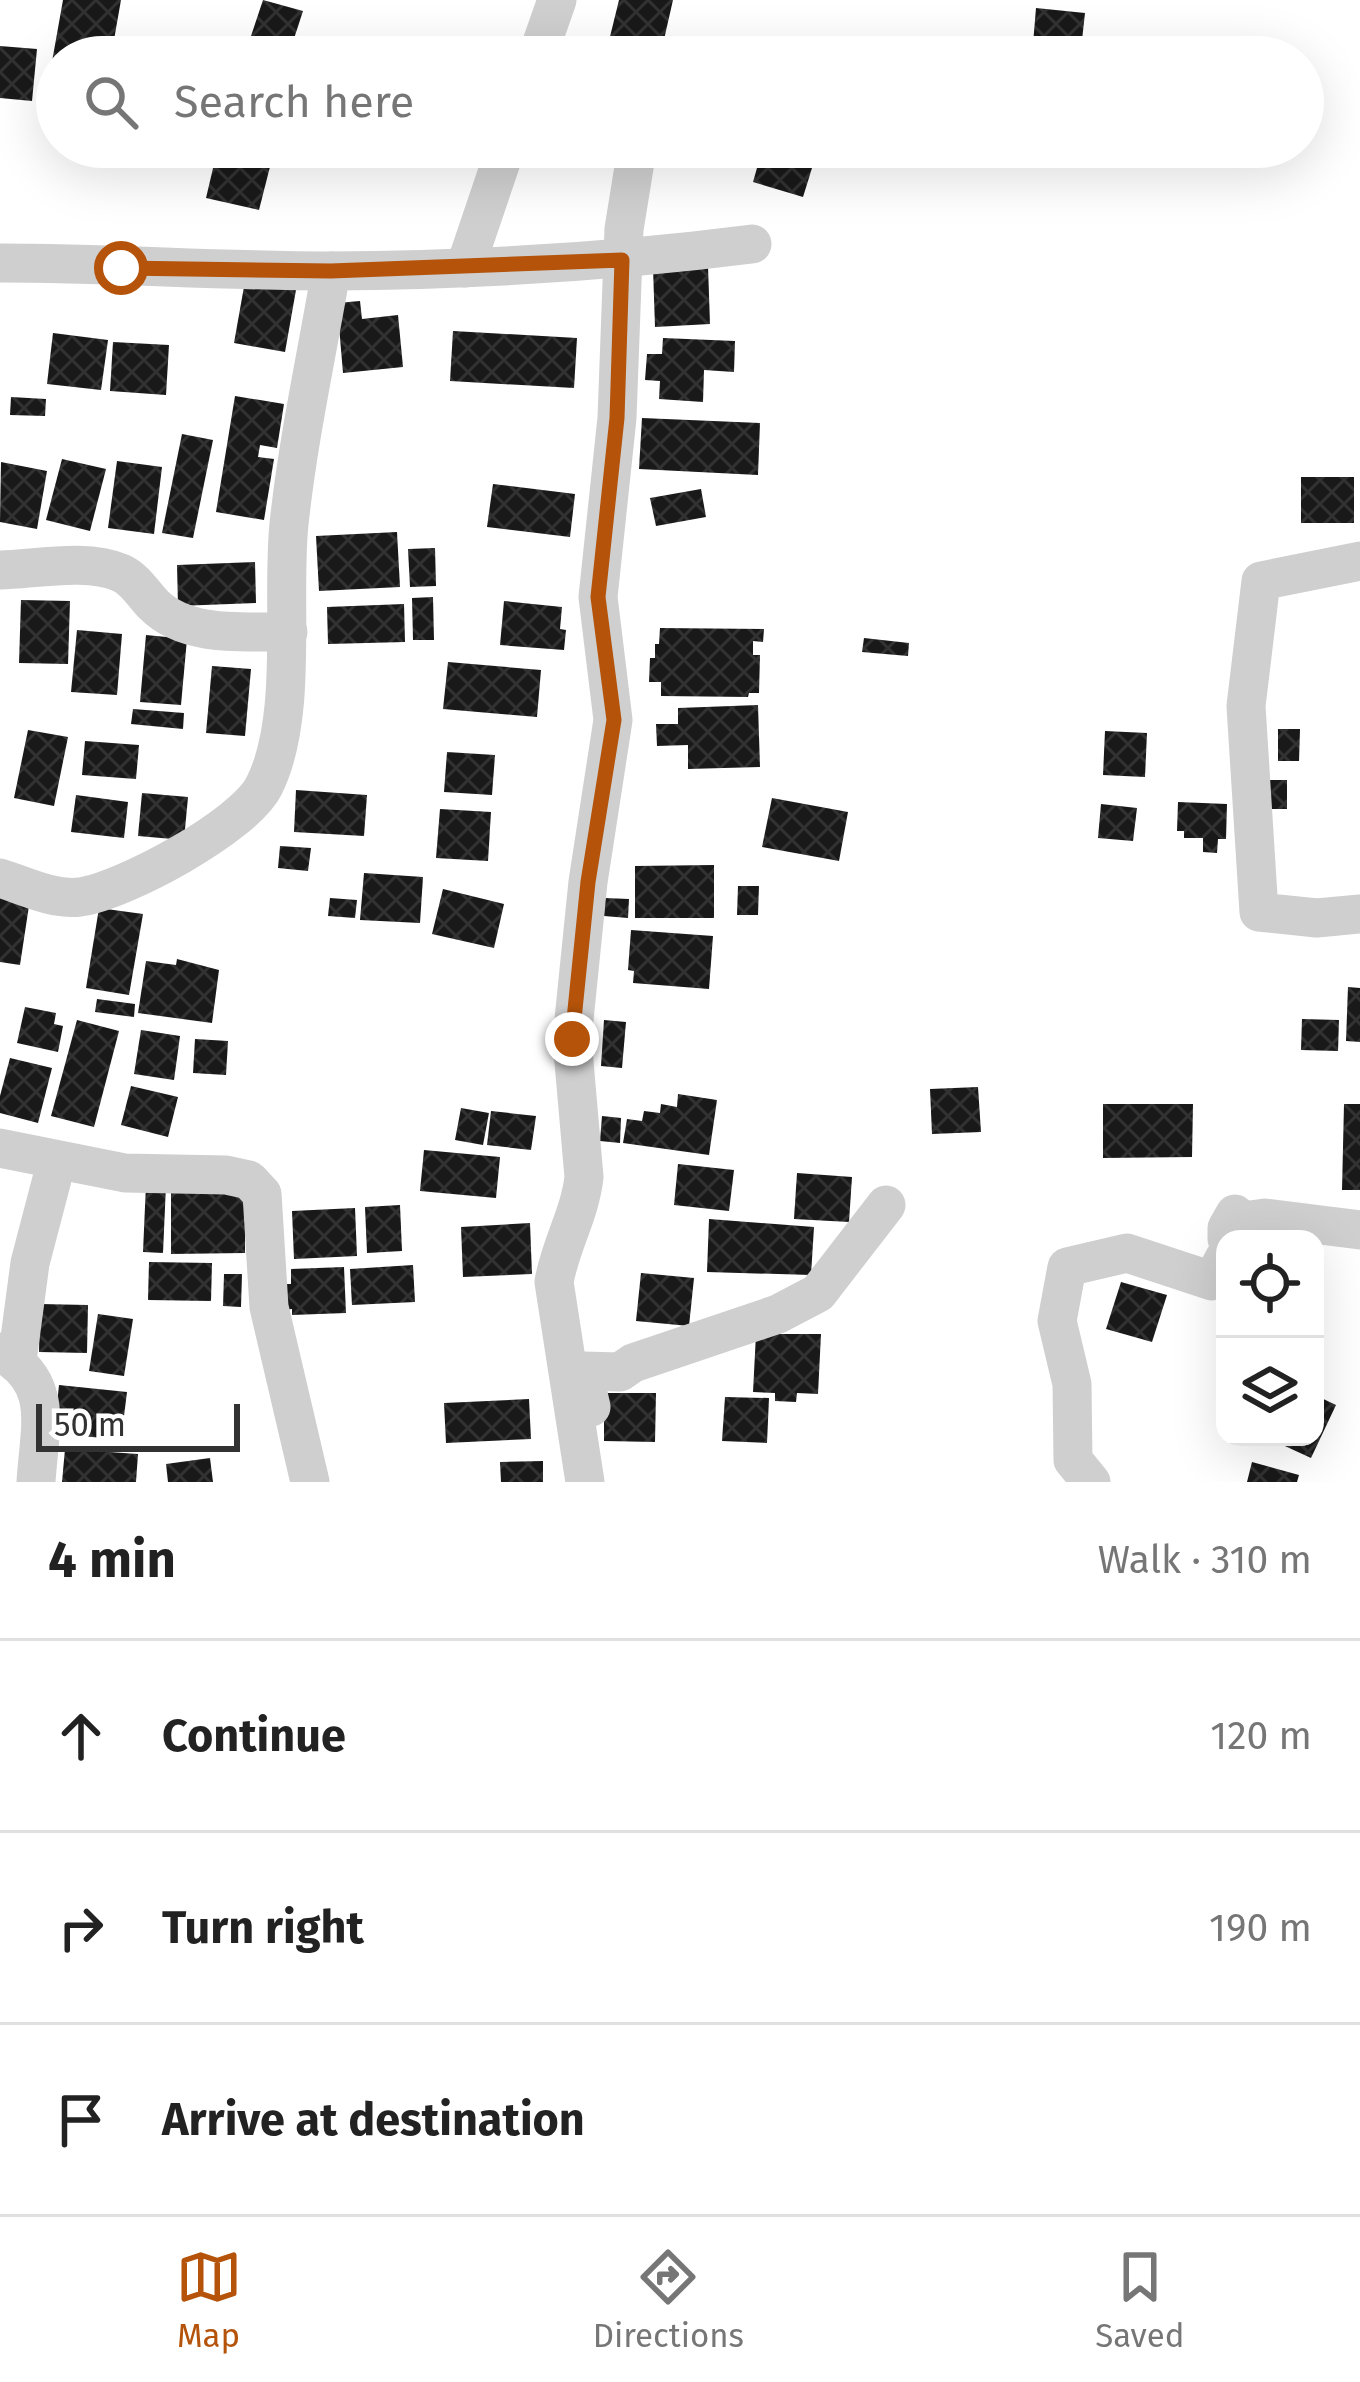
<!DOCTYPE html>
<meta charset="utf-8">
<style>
:root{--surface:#fff;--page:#f6f6f6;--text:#222;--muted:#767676;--line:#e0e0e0;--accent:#b45309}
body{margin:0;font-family:"Fira Sans",sans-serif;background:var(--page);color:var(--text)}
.controls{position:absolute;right:36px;bottom:36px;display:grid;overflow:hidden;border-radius:24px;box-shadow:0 12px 48px #0002}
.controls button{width:108px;height:108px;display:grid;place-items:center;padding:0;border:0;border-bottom:3px solid var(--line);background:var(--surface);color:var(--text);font:60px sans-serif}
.scale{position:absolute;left:36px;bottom:30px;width:204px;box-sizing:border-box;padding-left:12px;border:6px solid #323232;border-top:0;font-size:33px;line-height:42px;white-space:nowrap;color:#323232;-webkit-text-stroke:9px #fff;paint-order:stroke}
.stop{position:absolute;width:36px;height:36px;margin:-27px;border:9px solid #b45309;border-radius:50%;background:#fff}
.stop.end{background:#b45309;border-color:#fff;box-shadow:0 3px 12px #0008}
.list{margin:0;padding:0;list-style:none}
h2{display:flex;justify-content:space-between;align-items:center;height:156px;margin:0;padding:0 48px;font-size:51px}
h2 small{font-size:39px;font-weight:400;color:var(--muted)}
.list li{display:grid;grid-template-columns:78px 1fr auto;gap:36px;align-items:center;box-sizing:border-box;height:192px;padding:0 48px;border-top:3px solid var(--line)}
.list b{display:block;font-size:45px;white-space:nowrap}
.list em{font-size:39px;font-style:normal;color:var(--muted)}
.icon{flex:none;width:66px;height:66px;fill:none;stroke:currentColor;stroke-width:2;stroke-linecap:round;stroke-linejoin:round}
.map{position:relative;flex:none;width:1360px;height:1482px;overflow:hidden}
.search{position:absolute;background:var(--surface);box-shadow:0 12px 48px #0002;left:36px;right:36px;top:36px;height:132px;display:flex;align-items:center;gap:30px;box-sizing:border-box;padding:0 42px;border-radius:66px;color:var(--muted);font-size:45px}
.sheet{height:732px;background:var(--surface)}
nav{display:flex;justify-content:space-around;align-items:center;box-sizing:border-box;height:168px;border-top:3px solid var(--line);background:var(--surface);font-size:33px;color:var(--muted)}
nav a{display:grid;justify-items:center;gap:6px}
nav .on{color:var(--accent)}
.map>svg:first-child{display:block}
.building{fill:url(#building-cross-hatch)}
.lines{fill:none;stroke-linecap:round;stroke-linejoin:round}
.minor{stroke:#cfcfcf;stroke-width:39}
.route{stroke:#b45309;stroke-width:15}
</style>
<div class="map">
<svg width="1360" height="1482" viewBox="0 0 1360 1482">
<defs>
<pattern id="building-cross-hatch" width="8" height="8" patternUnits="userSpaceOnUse" patternTransform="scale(3)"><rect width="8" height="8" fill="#191919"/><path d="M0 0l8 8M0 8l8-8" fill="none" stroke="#323232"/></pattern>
</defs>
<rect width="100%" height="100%" fill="#fff"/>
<g class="building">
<path d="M63,0H121L111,57H57V103L45,101Z"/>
<path d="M263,0L303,11L288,57H244Z"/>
<path d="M619,0H673L660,57H605Z"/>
<path d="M1036,8L1085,13L1081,49L1033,44Z"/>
<path d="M0,46L37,49L32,101L0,98Z"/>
<path d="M218,147H275L259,210L206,198Z"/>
<path d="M387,147H460L455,165Z"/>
<path d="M763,147H800L817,152L803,197L753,182Z"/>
<path d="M708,266L710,324L655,327L653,268Z"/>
<path d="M245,281L296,290L285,352L234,343Z"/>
<path d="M360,301L362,319L398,315L403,367L343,373L337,303Z"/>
<path d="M453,331L577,338L574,388L450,381Z"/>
<path d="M53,333L108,340L101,390L47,384Z"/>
<path d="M663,338L735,341L734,372L704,370L703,402L659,399L660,381L645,380L647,354H662Z"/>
<path d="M113,342L169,345L166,395L110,391Z"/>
<path d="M235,396L284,404L277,448L260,445L258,457L274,459L264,520L216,512Z"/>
<path d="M11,397L46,399L45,416L10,415Z"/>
<path d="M642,418L760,423L758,475L639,469Z"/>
<path d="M182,434L213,440L193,538L162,533Z"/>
<path d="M62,459L106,469L90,531L46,520Z"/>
<path d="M117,461L162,467L154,534L108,528Z"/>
<path d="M1,462L47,471L37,529L0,522Z"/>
<rect x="1301" y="477" width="53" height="46"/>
<path d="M493,484L575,494L570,537L487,527Z"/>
<path d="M701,489L706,517L656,526L650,498Z"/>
<path d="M397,532L400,587L319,591L316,536Z"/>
<path d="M435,548L436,586L410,587L408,549Z"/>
<path d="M255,562L256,603L178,606L177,565Z"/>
<path d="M433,597L434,640H413L412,598Z"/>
<path d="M21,600L70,601L68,664L19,663Z"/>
<path d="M504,601L562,607L560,629L566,630L564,650L500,645Z"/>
<path d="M404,604L405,642L328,644L327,607Z"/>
<path d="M660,628L764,629L763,642L753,641V655H760L759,693H749L748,697L661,696V682H649L650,658H655V644H659Z"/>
<path d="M77,630L122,634L117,695L71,692Z"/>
<path d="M146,635L187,639L181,705L140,702Z"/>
<path d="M864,638L909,643L908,656L862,652Z"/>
<path d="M448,662L541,670L537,717L443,709Z"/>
<path d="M212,666L251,669L245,736L206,733Z"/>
<path d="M758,705L760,767L688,769V745L657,746L656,724H678V708Z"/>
<path d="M133,709L184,713L183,729L131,724Z"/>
<path d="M1278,729H1300L1299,761H1278Z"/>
<path d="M28,730L68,737L54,806L14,798Z"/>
<path d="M1105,731L1147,733L1145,777L1103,775Z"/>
<path d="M85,741L139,745L136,779L82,775Z"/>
<path d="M447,752L495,755L492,795L444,792Z"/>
<rect x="1269" y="780" width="18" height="29"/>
<path d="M296,790L367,795L364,836L294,832Z"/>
<path d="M142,793L188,797L184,840L138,836Z"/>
<path d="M76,795L128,802L124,838L71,832Z"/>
<path d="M772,798L848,812L839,861L762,847Z"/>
<path d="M1178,802L1227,804L1226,839H1218L1217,853L1203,852V838H1184V831H1177Z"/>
<path d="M1101,804L1137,808L1133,841L1098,838Z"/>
<path d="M440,809L491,812L488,861L436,858Z"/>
<path d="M280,846L311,848L308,871L278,868Z"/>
<path d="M714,865V918H635V866Z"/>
<path d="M364,873L423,877L420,923L360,920Z"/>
<path d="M738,886H759L758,915H737Z"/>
<path d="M443,889L504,904L494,948L432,934Z"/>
<path d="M0,895L30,899L20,965L0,962Z"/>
<path d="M330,898L357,900L355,918L328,916Z"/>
<path d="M605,898L629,899L628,918L604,916Z"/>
<path d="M99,908L143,914L129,995L86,988Z"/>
<path d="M631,930L713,936L709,989L633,983L634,971L628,970Z"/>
<path d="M177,959L219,970L212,1023L138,1013L146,961L176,965Z"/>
<path d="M1348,987L1360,988V1042L1346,1041Z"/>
<path d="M97,999L135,1004L134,1017L95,1012Z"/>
<path d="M25,1007L56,1013L54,1024L63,1026L58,1052L17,1043Z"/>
<path d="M1302,1019L1339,1020L1338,1051L1301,1050Z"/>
<path d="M77,1020L119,1031L94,1127L51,1116Z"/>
<path d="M604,1020L626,1022L622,1068L601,1066Z"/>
<path d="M141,1030L180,1036L174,1080L134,1074Z"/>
<path d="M195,1039L228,1041L226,1075L193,1073Z"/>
<path d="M10,1058L52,1068L38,1123L0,1113V1096Z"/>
<path d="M131,1086L178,1097L168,1137L121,1125Z"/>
<path d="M978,1087L981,1132L932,1134L930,1089Z"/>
<path d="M678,1094L717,1100L709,1155L623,1143L627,1119L642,1121L644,1111L660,1113L661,1104L677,1107Z"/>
<path d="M1103,1104H1193L1192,1157L1103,1158Z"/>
<path d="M1344,1104H1360V1190H1342Z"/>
<path d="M461,1108L489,1113L483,1145L455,1140Z"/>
<path d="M491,1111L536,1116L531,1150L487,1145Z"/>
<path d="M602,1116L621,1118L620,1143L600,1141Z"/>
<path d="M424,1150L500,1157L496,1198L420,1191Z"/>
<path d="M678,1164L734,1170L729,1211L674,1205Z"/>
<path d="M797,1173L852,1177L849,1222L794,1219Z"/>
<path d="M146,1184L166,1185L163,1253L143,1252Z"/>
<path d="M245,1186V1253L171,1254V1187Z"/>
<path d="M400,1205L402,1251L367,1253L365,1207Z"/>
<path d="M355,1208L357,1256L294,1259L292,1211Z"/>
<path d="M709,1219L814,1227L811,1275L707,1272Z"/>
<path d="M530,1223L532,1274L463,1277L461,1227Z"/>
<path d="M149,1262L212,1263L211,1301L148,1300Z"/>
<path d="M413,1265L415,1302L352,1305L350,1269Z"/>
<path d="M344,1267L346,1313L292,1315V1309L283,1310V1284H291V1269Z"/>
<path d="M641,1273L694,1278L689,1326L636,1321Z"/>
<path d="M224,1274H242L241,1307L223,1306Z"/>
<path d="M1121,1282L1167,1295L1152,1342L1106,1329Z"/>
<path d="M40,1304L88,1305L87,1353L39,1352Z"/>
<path d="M98,1314L133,1319L124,1376L89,1371Z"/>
<path d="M756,1334H821L818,1394L797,1393L796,1402L775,1401V1393L753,1392Z"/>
<path d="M59,1385L127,1392L121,1440L54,1433Z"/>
<path d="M604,1393H656L655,1442L604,1441Z"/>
<path d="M1315,1395L1336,1405L1311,1458L1274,1441L1275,1437H1315Z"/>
<path d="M725,1397L769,1398L767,1443L722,1441Z"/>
<path d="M529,1399L531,1439L446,1443L444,1403Z"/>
<path d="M65,1449L138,1454L136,1482H62Z"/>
<path d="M210,1458L213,1482H168L166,1464Z"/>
<path d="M543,1461V1482H501L500,1462Z"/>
<path d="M1252,1462L1299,1475L1297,1482H1247Z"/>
</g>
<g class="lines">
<g class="minor">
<path d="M537,57L557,0"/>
<path d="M0,263C110,263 220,271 330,271C472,270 612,262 752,244"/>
<path d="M465,268L506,147"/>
<path d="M1360,561L1261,581L1246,706L1259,912L1317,918L1360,914"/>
<path d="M0,570C36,569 88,558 121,573C136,580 143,594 154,605C187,638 246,631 288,632"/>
<path d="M0,878C25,886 53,900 80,897C124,891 244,826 264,786C299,717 281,600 289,524C298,439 317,354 331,271"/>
<path d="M0,1148L125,1173L226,1175L249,1180L262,1194L269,1307L310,1482"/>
<path d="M1227,1239V1228L1235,1214L1246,1236L1250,1220L1265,1218L1360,1230"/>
<path d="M0,1352C56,1382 39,1428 36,1482"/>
<path d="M17,1361L30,1263L52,1179"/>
<path d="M591,1407L583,1371L620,1372L633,1363L778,1314L818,1293L886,1205"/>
<path d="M585,1482L554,1282C560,1246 580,1214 584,1177L572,1039L588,882L613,720L598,597L617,418L624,229L637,149"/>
<path d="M1091,1482L1073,1460L1072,1384L1057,1321L1067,1267L1127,1253L1212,1281L1225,1257"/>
</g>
</g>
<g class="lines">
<path class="route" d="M121,268L331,271L622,260L617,418L598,597L614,720L588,882L572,1039"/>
</g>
</svg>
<div class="controls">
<button><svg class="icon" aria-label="locate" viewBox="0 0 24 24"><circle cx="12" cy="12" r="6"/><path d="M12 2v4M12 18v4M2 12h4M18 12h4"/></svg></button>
<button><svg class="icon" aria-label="layers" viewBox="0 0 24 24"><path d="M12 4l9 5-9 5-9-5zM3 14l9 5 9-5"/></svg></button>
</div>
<div class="scale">50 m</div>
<div class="stop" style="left:121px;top:268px"></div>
<div class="stop end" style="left:572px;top:1039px"></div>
<div class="search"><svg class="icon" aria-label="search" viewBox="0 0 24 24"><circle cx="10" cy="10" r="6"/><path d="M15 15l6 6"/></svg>Search here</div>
</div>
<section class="sheet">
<h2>4 min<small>Walk · 310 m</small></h2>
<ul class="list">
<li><svg class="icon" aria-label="ahead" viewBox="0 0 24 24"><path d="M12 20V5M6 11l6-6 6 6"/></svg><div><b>Continue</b></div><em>120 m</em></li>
<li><svg class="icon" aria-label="right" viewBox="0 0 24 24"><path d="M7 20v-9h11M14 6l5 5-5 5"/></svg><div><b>Turn right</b></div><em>190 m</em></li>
<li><svg class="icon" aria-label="arrive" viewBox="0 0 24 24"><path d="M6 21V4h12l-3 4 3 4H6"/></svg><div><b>Arrive at destination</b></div></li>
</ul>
</section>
<nav>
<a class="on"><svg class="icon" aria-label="map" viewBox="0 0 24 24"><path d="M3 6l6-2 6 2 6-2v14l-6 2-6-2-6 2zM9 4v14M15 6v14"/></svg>Map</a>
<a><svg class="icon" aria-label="directions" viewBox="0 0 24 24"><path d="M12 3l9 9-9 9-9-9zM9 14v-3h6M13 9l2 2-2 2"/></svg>Directions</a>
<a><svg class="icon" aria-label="saved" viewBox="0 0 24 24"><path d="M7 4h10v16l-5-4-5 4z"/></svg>Saved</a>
</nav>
